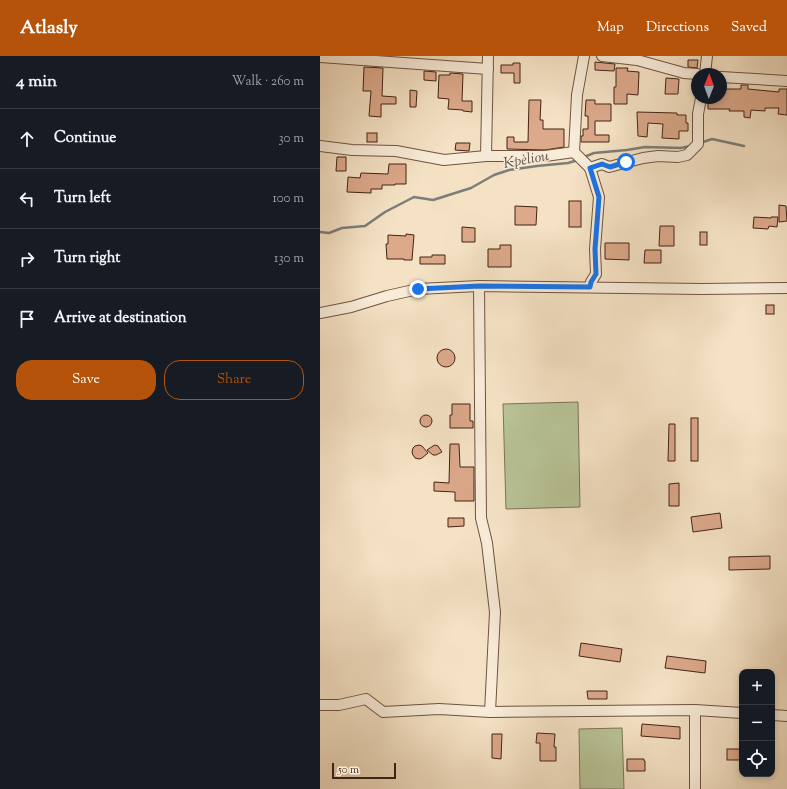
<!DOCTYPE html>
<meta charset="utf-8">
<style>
:root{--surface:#171b24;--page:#20242c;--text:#f1f3f6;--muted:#9ea1a6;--line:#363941;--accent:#b45309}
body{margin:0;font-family:"Sorts Mill Goudy",serif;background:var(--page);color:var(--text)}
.controls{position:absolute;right:12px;bottom:12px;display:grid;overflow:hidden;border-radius:8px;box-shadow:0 2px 6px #0003}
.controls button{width:36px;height:36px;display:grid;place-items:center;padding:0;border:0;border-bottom:1px solid var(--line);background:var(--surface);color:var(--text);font:20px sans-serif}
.compass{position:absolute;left:371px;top:12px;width:36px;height:36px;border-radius:50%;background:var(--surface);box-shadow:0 2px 6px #0003;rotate:1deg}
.scale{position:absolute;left:12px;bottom:10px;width:64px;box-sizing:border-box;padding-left:4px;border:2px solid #432315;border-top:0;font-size:11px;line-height:14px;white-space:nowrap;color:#432315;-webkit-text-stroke:3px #f8ecd9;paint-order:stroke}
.stop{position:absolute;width:12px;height:12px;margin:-9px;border:3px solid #1a73e8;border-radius:50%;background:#fff}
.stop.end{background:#1a73e8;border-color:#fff;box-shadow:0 1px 4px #0008}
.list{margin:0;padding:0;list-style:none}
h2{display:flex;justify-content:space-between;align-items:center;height:52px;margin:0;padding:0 16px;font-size:17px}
h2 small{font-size:13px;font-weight:400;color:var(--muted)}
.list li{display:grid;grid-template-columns:26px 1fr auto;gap:12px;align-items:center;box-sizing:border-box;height:60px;padding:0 16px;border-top:1px solid var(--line)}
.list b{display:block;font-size:15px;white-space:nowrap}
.list em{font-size:13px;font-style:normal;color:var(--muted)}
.actions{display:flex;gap:8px;padding:12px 16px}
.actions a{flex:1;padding:9px 0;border:1px solid var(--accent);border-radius:16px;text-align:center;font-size:14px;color:var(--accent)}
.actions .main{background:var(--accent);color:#fff}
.icon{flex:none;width:22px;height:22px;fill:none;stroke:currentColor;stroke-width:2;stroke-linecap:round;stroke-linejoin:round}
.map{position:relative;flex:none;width:467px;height:733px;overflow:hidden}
header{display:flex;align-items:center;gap:24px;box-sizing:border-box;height:56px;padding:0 20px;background:var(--accent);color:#fff}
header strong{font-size:19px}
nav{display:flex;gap:22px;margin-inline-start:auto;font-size:14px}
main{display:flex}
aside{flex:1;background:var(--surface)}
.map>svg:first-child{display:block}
.green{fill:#b8c497;stroke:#7e7456}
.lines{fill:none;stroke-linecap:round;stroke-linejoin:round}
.stream{stroke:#7b7e7a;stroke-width:2.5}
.building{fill:#dca98b;stroke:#432315}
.minor-casing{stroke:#705341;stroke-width:12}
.minor{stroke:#f8ecd9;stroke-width:10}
.route{stroke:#1a73e8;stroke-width:5}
.labels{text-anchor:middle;stroke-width:3;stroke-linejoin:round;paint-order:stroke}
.water-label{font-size:15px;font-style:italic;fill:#5f5148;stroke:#f8ecd9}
</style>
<header>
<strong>Atlasly</strong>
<nav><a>Map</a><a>Directions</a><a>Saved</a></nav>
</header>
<main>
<aside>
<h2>4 min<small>Walk · 260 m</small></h2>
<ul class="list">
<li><svg class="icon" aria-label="ahead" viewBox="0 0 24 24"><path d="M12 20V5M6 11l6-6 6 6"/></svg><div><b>Continue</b></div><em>30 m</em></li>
<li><svg class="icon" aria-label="left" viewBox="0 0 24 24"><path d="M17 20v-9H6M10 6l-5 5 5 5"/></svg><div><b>Turn left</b></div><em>100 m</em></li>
<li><svg class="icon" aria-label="right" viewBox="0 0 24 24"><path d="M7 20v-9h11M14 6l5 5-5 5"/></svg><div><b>Turn right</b></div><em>130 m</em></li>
<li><svg class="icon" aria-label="arrive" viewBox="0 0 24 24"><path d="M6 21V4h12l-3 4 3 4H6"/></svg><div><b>Arrive at destination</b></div></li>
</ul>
<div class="actions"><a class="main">Save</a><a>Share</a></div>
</aside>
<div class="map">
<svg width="467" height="733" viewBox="0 0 467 733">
<rect width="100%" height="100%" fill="#f5e2c5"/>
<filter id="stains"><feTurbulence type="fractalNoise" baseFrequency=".005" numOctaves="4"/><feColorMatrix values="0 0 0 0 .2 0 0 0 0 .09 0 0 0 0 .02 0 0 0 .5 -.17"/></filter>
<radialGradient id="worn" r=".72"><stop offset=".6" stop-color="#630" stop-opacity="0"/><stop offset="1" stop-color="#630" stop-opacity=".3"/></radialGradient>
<g class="green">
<path d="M258,346L260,451L186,453L183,348Z"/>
<path d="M302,672L304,733H260L259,673Z"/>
</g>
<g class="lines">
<g class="stream">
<path d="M380,87L392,83L424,90"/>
<path d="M264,101L274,97L307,94L325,91L361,92L370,90"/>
<path d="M0,176L9,177L22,172L45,170L65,156L94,141L113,144L151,132L174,119L189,114L217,110L248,107L258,104"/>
</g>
</g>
<g class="building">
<path d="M368,4H378L377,12L368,11Z"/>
<path d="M275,6L295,8L294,15L275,14Z"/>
<path d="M193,7H200V27H194V17H181V9H193Z"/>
<path d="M44,11L63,12L62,40L76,41V48H61V61L49,60L51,35H43Z"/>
<path d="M296,12H308L307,15L319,16L318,39L307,38V48H294V31H296Z"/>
<path d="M104,15L116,16V25L104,24Z"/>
<path d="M130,17L143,18L142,45H152V56L143,55V54L128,53L129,43L118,42L119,19H130Z"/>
<path d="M346,22L359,23L358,38H345Z"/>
<path d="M421,29H428V33L459,36V33H467V59L458,58L459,52H445V55L431,54L430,62L424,61V55H409L410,53H388V45H390V42H401V33H421Z"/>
<path d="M90,34L97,35L96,51H90Z"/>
<path d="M209,44H221L220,64H223V73H244V91L225,94L187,93V81H194V86H208Z"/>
<path d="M266,44H275V48H291V65H275V79H289V86H261V80H263V73H268V60H265Z"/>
<path d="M317,56L357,57V59H366V67H368V75H359V83L342,82L343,68L328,67L327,81L318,80Z"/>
<rect x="47" y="77" width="10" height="9"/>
<path d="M136,87H150L149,95L135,94Z"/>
<path d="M17,101H26V115H16Z"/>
<path d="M69,108H86V128H75V129H62V133H51V137L27,136L28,121L40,122L41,117L68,118Z"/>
<rect x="249" y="145" width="12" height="26"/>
<path d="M459,149L466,150L467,165L459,166Z"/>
<path d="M195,150L217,151L216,169H195Z"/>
<path d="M434,161L451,162V161H458L457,171L449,170L448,173L433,172Z"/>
<path d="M340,170H354V190H339Z"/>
<path d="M142,171L155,172V186H142Z"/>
<rect x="380" y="176" width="7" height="13"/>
<path d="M86,178L94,179L92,204H84V203H67L66,188H68V179L86,180Z"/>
<path d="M285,187H309V204L285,203Z"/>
<path d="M180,189H191V211H168V193H180Z"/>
<path d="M325,194H341V207H324Z"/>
<path d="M112,199H125V208H100V201H112Z"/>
<rect x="446" y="249" width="8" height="9"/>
<circle cx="126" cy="302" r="9"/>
<path d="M132,348H150V365H153V372H130V359H132Z"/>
<circle cx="106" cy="365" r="6"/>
<rect x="371" y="362" width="7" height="43"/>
<path d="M349,368H355V405H348Z"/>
<path d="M130,388H139L140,411H154V445H135V436L114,435V426L129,427Z"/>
<path d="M99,389L102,390L108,397L102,402L99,403L95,402L93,399L92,396L93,392L95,390Z"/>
<path d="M115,389L118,390L122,396L116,399H113L107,394L113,390Z"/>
<path d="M359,427V450H349V428Z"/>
<path d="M400,457L402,472L373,476L371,461Z"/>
<path d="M128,462H144V470L128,471Z"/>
<path d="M450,500V513L409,514V501Z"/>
<path d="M261,587L302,593L300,606L259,600Z"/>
<path d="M347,600L386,605L385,617L345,612Z"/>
<path d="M267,635H287V643H268Z"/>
<path d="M322,668L360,671V683L321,680Z"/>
<path d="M217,677L235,678L234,691H236V705H220V687H216Z"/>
<path d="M172,678H182L181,703L172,702Z"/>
<rect x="407" y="693" width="15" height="11"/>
<path d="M307,703H324V705H325V715H307Z"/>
</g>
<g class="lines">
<defs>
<g id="minor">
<path d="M264,0L257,39L254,96L270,112L279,141L275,193L276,218L271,226L270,231"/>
<path d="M282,0L317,4L364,17L377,18"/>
<path d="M0,1L168,13"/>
<path d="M385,18L387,0"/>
<path d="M401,21L467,25"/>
<path d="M0,90L32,94L76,95L124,104L166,100H225L254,96"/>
<path d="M166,100L168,0"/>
<path d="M270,112L282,108L289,111L323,102L338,100L358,101L367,99L378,88V58L381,42"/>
<path d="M159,230L161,462L167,487L175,556L170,656"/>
<path d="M0,257L31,251L67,240L98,233L159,230L382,233L467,232"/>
<path d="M0,649H19L46,643L63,656L119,653L170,656L375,654L422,657"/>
<path d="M375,654V733"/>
<path d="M452,659L467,660"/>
</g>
</defs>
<use href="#minor" class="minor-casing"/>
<use href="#minor" class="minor"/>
</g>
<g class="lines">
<path class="route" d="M98,233L159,230L270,231L271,226L276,218L275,193L279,141L270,112L282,108L290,111L306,106"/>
</g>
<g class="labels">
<g class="water-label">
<text transform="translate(206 103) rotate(-10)" y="5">Kpèliou</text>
</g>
</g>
<rect width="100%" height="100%" filter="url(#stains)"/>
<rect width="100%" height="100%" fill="url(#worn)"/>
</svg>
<div class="controls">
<button>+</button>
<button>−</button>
<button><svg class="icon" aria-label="locate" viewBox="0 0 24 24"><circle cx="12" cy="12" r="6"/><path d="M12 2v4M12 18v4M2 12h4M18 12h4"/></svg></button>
</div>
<svg class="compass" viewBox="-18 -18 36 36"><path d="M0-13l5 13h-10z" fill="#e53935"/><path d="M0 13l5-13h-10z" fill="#9ea1a6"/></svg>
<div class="scale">50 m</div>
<div class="stop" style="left:306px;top:106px"></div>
<div class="stop end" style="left:98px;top:233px"></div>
</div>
</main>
